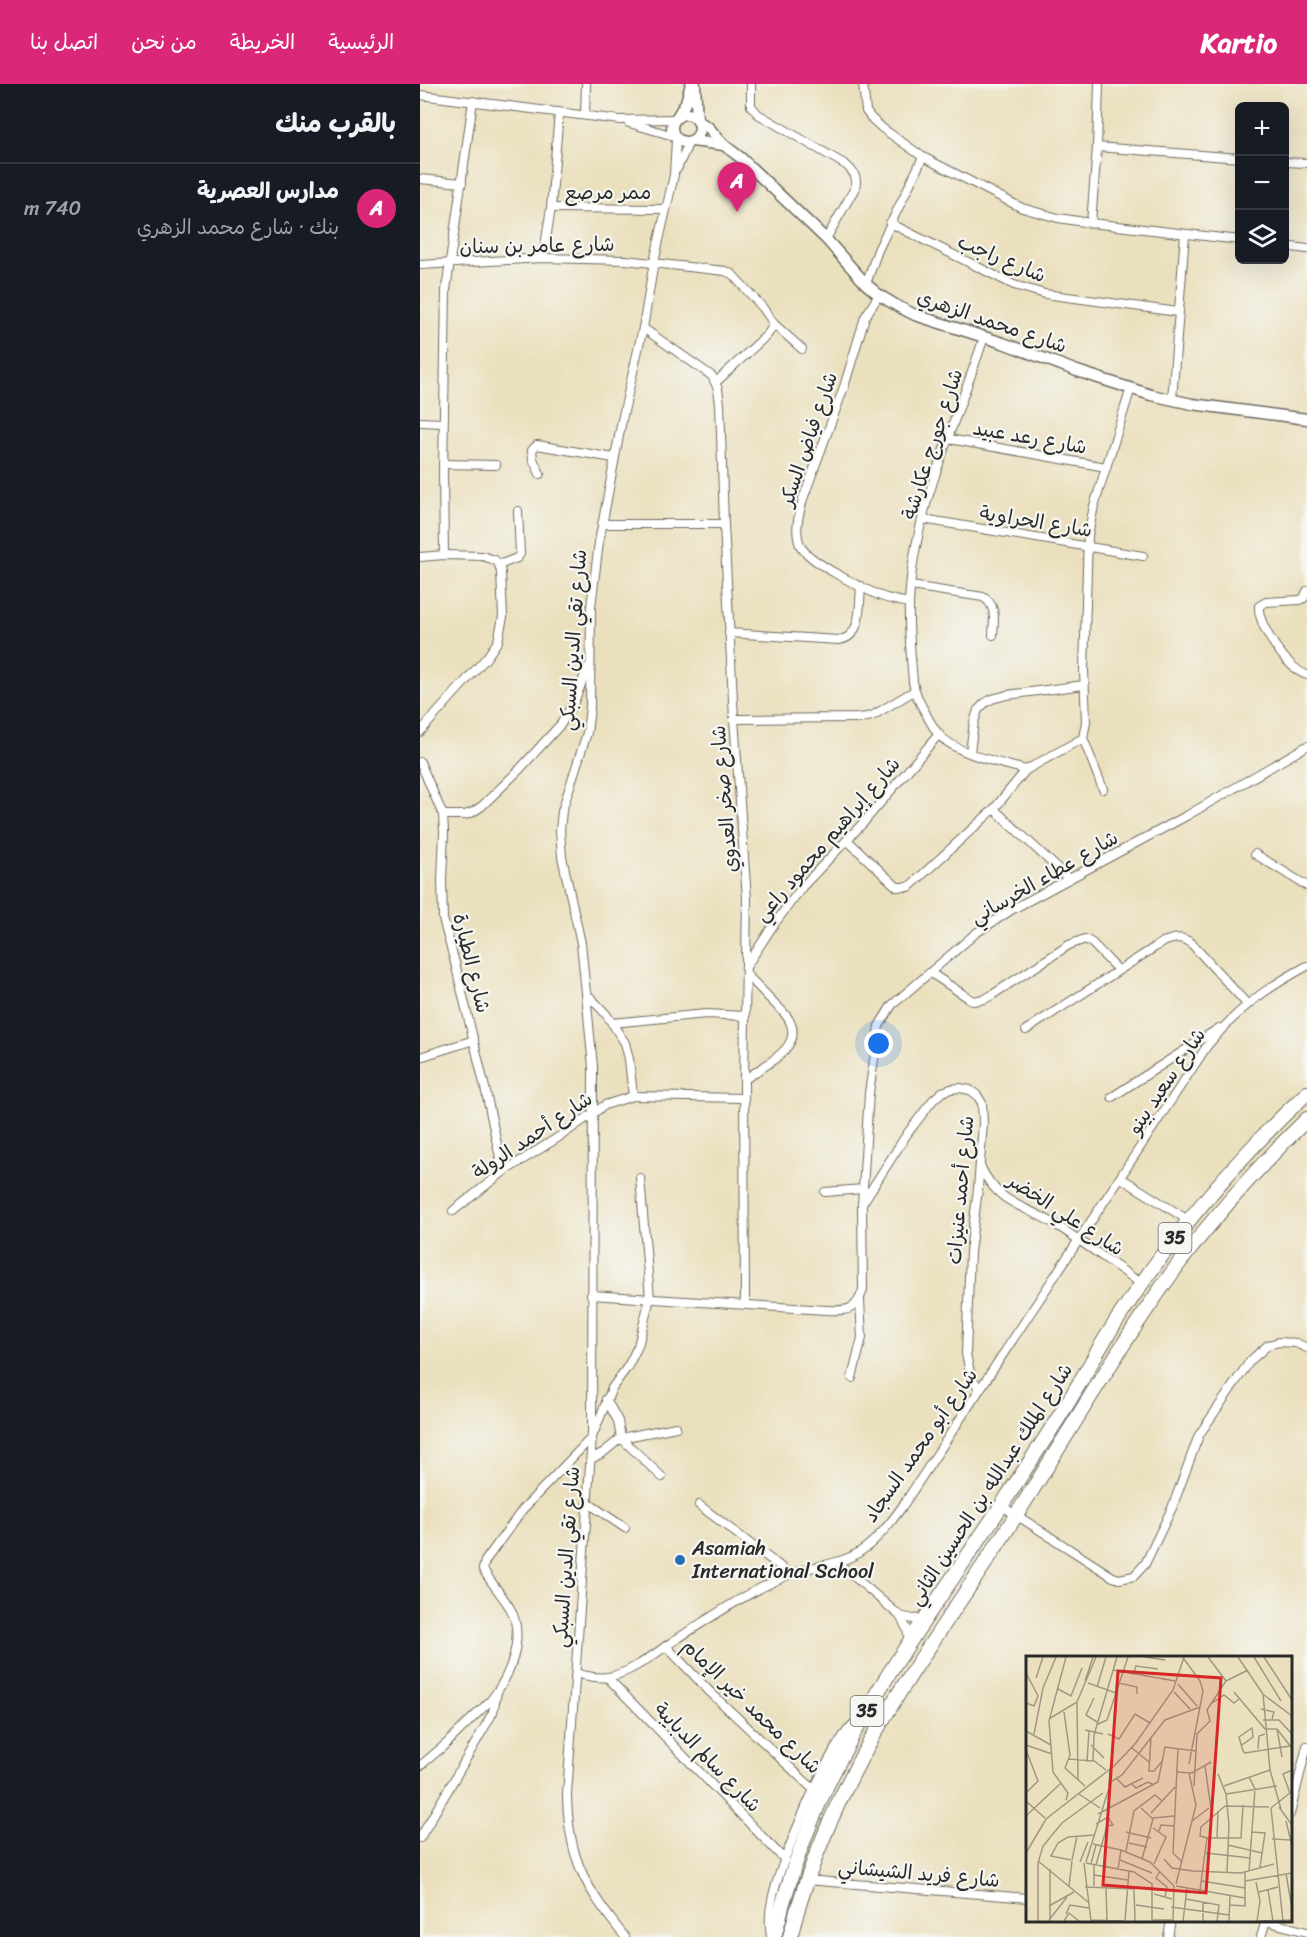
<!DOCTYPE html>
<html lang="ar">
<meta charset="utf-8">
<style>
:root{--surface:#171b24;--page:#20242c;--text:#f1f3f6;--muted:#9ea1a6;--line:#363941;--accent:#db2777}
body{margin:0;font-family:Sriracha,"Playpen Sans Arabic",sans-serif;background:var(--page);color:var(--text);direction:rtl}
.controls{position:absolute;right:18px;top:18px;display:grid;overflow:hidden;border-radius:9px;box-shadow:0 6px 24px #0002}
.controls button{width:54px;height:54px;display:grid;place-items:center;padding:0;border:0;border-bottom:2px solid var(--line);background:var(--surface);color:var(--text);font:30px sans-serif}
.you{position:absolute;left:459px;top:960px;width:21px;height:21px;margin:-15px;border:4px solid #fff;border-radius:50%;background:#1a73e8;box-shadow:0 0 0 9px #1a73e833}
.badge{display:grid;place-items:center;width:39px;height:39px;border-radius:50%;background:var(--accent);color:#fff;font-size:20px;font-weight:700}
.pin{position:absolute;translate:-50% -50px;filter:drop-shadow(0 2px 3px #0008)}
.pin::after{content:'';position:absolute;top:32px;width:21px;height:18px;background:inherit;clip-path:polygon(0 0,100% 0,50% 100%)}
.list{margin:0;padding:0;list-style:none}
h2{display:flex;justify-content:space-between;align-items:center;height:78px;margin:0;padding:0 24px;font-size:26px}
h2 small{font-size:20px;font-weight:400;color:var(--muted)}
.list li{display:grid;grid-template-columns:39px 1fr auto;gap:18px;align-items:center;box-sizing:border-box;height:90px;padding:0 24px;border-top:2px solid var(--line)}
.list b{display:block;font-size:22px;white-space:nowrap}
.list p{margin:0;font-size:20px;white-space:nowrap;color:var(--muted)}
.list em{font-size:20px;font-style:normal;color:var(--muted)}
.icon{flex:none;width:33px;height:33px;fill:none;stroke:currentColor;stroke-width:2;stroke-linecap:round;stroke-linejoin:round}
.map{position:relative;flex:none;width:887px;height:1853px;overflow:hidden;direction:ltr}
header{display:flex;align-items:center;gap:36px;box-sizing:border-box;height:84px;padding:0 30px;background:var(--accent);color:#fff}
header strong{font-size:28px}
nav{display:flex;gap:33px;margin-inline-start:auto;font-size:21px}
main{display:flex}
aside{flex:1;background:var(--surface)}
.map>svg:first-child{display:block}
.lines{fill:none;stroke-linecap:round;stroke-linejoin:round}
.minor-casing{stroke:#6e6a5e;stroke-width:10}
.tertiary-casing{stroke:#6e6a5e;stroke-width:13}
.trunk-casing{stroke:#6e6a5e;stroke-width:16}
.minor{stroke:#fff;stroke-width:8}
.tertiary{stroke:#fff;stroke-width:10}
.trunk{stroke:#fff;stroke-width:14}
.poi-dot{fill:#1f6fb2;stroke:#f6f6f2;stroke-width:2}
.labels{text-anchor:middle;stroke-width:4.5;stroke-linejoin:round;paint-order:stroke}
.shield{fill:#f6f6f2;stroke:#686867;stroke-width:1.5}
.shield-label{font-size:18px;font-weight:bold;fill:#2b2b2b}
.street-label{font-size:20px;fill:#2b2b2b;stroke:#f6f6f2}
.poi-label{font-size:20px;fill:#2b2b2b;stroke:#f6f6f2;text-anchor:start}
.inset-road{fill:none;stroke:#9e9883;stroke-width:1.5}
.view{fill:#d62828;fill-opacity:0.15;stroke:#d62828;stroke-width:3}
.inset-edge{fill:none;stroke:#2b2b2b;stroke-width:3}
</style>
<header>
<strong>Kartio</strong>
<nav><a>الرئيسية</a><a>الخريطة</a><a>من نحن</a><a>اتصل بنا</a></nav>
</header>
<main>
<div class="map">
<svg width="887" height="1853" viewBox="0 0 887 1853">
<rect width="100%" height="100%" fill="#f6f6f2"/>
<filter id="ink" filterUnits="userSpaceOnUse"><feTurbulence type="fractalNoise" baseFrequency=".0167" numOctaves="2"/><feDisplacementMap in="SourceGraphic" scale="12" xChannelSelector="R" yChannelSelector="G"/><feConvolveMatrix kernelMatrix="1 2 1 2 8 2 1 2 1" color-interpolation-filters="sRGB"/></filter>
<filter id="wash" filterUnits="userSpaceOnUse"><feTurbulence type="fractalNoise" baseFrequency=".008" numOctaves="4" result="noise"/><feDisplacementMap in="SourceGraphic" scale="24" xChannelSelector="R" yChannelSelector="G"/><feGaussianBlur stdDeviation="1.35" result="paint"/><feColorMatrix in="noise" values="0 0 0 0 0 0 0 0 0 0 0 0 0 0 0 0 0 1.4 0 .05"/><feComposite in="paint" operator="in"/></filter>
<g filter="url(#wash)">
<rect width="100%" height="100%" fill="#ebe0be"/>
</g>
<g filter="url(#ink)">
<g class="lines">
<defs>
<g id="minor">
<path d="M331,0V22L338,30L426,81C434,88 438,94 435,104L406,155"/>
<path d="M443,0L446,27L451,34L462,44L503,73L602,124L638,134L671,139L820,156"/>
<path d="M0,11L200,36L255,35"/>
<path d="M165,31L166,0"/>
<path d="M209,39L254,52"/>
<path d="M677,63L820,74"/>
<path d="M864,78L887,79"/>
<path d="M257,85L269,58"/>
<path d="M0,95L42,99"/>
<path d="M131,124L246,125"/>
<path d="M470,139L594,201L625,210L758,228"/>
<path d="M671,139L677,63L679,0"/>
<path d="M864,162L887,165"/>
<path d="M123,174L131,124L139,28"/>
<path d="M0,181L123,174L205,176L305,187L312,190L343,224L354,240L382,265"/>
<path d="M446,200L458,166L503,73"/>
<path d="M459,211L445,233L424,303L383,415C379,430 374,446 380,461C387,477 440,503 458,511C467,515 479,517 489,519"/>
<path d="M223,244L292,292L298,305L300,320L304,440L314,635L327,815L324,996L325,1220"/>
<path d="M564,253C536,340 492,428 489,521C488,546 491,572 493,598C495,609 499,618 505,628C509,636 514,645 520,652C540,671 581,679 606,686"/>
<path d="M296,298L348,250L354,240"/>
<path d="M752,316L765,150"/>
<path d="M0,338L23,339"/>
<path d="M529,355L686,383"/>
<path d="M23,380L76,381"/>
<path d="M120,390L113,375L112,366L117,361L194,374"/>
<path d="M503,435L723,472"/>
<path d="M182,440H304"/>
<path d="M24,471L23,389L26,206L53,17"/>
<path d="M0,473L24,471L62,472L75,476L79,481L81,488L83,533L78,557L67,573L0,648"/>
<path d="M79,481L97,474L100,470L98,427"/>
<path d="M491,502L563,513C577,521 574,536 573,551"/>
<path d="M887,507L884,514L880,516L846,518L839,522C837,541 868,586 887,591"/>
<path d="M309,549L418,556C443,554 439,521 441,502"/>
<path d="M314,635L441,634L452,632L494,607"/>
<path d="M663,654L683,705"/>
<path d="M550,668L554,638L558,626L565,619L572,615L587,611L664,601"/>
<path d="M0,678L23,731L24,748L22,796L23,835L35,879L66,1008L83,1088"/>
<path d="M574,725L649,795"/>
<path d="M23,731H45L53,728L62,722L98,687L141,640L154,618L168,583"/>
<path d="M427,756L477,803H489L574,725L606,686L663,654L666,638L664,586L668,451L674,422L711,304"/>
<path d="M835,770L887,802"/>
<path d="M326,883L352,843L382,803L444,738L519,650"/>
<path d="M511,889L553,917L565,915L572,911L649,861L665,855L672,859L698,886"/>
<path d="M192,939L286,930L325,932"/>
<path d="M606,946L743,858C754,854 761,852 771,859L827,920"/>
<path d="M0,973L54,956"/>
<path d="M324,996C347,979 390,961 365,930L326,890"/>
<path d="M213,1012L209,975L205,959L186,930L166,909L161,859L142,773L140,746L142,727L167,649L170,623L171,523L179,458L202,336L223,244L234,178L254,91L256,55"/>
<path d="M692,1013L799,944"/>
<path d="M560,1082C580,1123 604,1120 638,1142C667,1161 694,1181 722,1200"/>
<path d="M701,1094L768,1136"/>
<path d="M405,1108L443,1105"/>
<path d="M442,1120L487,1050L513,1016L522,1008L531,1005L540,1004L550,1006L557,1011L562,1019L563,1039L558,1105L550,1168L546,1270L551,1293L560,1305"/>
<path d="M33,1127L83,1088L142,1051L185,1021L213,1012L324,1014"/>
<path d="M171,1211L406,1226C426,1227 436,1228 443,1206L442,1120L449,1009L459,942L472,921L556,849L593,825L768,731L887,662"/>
<path d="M432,1294L442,1254L440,1216"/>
<path d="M186,1315L198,1337L201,1354L242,1393"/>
<path d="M171,1375L184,1368L201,1354L256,1343"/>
<path d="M168,1419L205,1444"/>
<path d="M279,1421L370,1490"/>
<path d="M582,1422L693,1493L699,1495L714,1492L725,1480L752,1424L779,1351L830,1277L848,1261L859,1258L876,1259L887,1264"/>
<path d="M417,1478L480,1532L487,1545L489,1557"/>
<path d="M480,1532L493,1535L506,1534"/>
<path d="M246,1562L289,1607L394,1706"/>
<path d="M156,1589C166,1592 177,1595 188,1593C211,1589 233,1571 252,1558C290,1534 326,1509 368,1491C390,1481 417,1482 438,1469C456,1458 470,1440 482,1423L787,962C820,923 843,906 887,882"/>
<path d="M187,1593L365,1776"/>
<path d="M0,1682L26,1660L71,1616C90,1592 106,1554 90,1524C82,1511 71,1499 63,1485L65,1477L103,1425L172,1353L173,983L166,909"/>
<path d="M870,1730L887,1662"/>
<path d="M0,1754L67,1639L73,1628L77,1608"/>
<path d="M386,1796L608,1814"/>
<path d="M842,1836L887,1848"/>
<path d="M205,1853C165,1803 148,1775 147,1710L172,1353L192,1304L208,1282L218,1262L230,1214L220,1094"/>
<path d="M351,1853C349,1840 349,1829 352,1816C359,1781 411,1653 439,1635"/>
<path d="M748,1853L751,1836"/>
<path d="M841,1853L846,1836"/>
</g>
<g id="tertiary">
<path d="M275,0L277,36"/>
<circle cx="266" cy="44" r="14"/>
<path d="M257,33L266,18L271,0"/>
<path d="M278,37L289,44L304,61L321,74L406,155L446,200L459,211L479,223L495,231L583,259L657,287L731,311L772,320L887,335"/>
<path d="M272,57L304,61"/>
</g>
<g id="trunk">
<path d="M354,1853C365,1807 380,1762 399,1719C447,1609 522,1513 587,1413C607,1382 628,1351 647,1320C665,1291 680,1261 699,1233C754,1149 814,1077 887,1009"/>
<path d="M370,1853C388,1781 421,1706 459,1642C501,1570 551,1503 595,1433C650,1348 700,1259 760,1178C799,1127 841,1080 887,1035"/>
</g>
</defs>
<use href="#minor" class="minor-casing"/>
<use href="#tertiary" class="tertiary-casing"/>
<use href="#trunk" class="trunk-casing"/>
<use href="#minor" class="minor"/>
<use href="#tertiary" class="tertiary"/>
<use href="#trunk" class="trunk"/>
</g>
</g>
<circle class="poi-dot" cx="260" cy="1476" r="6"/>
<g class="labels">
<g class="shield">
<rect x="738.5" y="1139" width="33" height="30" rx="4.5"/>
<rect x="430.5" y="1612" width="33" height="30" rx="4.5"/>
</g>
<g class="shield-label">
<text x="755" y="1160">35</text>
<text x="447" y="1633">35</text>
</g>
<g class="street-label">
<text x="188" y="115">ممر مرصع</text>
<text transform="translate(117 161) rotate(-1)" y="7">شارع عامر بن سنان</text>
<text transform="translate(582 174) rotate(23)" y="7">شارع راجب</text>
<text transform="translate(572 237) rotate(19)" y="7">شارع محمد الزهري</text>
<text transform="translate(610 353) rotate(10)" y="7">شارع رعد عبيد</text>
<text transform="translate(388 355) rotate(-71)" y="7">شارع فياض السكر</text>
<text transform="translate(512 360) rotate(-72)" y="7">شارع جورج عكارشة</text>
<text transform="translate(616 437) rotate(9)" y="7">شارع الحراوية</text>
<text transform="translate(153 556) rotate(-86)" y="7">شارع تقي الدين السبكي</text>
<text transform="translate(304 715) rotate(-95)" y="7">شارع صخر العدوي</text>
<text transform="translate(407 755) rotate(-49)" y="7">شارع إبراهيم محمود راعي</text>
<text transform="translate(624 793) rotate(-30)" y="7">شارع عطاء الخرساني</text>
<text transform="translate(52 879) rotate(76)" y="7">شارع الطيارة</text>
<text transform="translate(746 997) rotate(-56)" y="7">شارع سعيد بينو</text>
<text transform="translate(112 1051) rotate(-34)" y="7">شارع أحمد الرولة</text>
<text transform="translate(540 1106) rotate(-85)" y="7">شارع أحمد عنيزات</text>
<text transform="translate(646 1130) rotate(33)" y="7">شارع علي الخضر</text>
<text transform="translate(500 1361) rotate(-55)" y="7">شارع أبو محمد السجاد</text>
<text transform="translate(570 1400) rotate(-57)" y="7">شارع الملك عبدالله بن الحسين الثاني</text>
<text transform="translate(146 1473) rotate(-86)" y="7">شارع تقي الدين السبكي</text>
<text transform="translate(332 1622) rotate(44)" y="7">شارع محمد خير الإمام</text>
<text transform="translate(288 1673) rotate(46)" y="7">شارع سالم الدبايبة</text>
<text transform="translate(499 1789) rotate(5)" y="7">شارع فريد الشيشاني</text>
</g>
<g class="poi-label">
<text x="272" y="1471">Asamiah<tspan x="272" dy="23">International School</tspan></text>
</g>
</g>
<g transform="translate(606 1572)">
<rect width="266" height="266" fill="#ebe0be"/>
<path class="inset-road" d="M119,1L139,4M182,1L200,25M212,1L237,38L244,114L255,153M228,1L255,45M238,1L266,44M158,3L174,25L177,35L163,108M87,14L149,25M0,17L12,40L8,50L0,47M107,19L110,10L132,13M10,22L17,1M59,25L67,1M200,25L222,14M62,27L90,37M93,27L111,31V38M152,28L171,50M71,31L80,1M32,33L45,40L56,12M148,36L164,53M208,36L239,73H251M238,39L266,60M68,42L60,59L71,66M51,47L52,123M186,47L198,39L208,47L213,43M235,53L248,56L246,63M38,56L44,99L39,112L59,130M23,63L51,46L70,1M237,64H253L266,78M70,69L81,64L102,1M251,73L256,101M251,73L265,91M59,74L77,78M0,75L25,89M8,78L17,32L30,1M82,78L93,83L109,58L124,67M125,81L123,115H128L137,104M0,89L26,98M65,89L78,102M216,89L227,81L226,72L213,81L217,95L219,97L264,90M106,92L123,106M152,92L147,197L156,206M232,93L233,80L239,78M0,94L12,125L0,137M43,103L68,105M61,106L63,75M179,110L186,160M80,114L67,104L68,79L91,1M150,116L166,117L185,106M192,118L200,138L203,169L201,216M91,123L99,131L117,122M83,127L96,119L139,64L174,51M106,128L110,132L122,126L128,129M168,130L171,78L184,65L181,54L200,25M198,130L244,114M264,137L257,118L266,114M53,138L74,152M200,138L251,130M40,144L42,137L27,116L23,65L40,1M0,145L19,162M253,151L266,169M115,152L127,163L116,203M245,152L257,265M245,152L265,136M125,157L149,131M72,158L132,126L139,91L170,95M0,160L35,127M127,162L148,160M166,165L183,152M260,165L266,190M127,172L140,181L128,208M133,175L135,169L148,170M100,176L125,182M226,176L239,177L234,211M181,182L174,180L175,171L199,150L243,151M181,182H215L217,149M191,182L192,155M246,183L265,184M103,187L121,191M67,188L95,194L124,206L148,230M202,189L236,197M100,195L108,155L129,139L136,145M0,197L20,163L88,110L109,88L147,34L158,1M180,197L224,202M138,203L146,212L167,215L215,217L248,208M45,204L25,200L32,187L42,181L68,179M46,204L51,180M94,204L126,217M12,205L62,246M54,206L62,186M60,206L83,132L84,114M58,207L65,265M60,207L108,216L126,228V265M65,208L70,189M68,208V230M70,209L81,170L87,169L82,161L70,168M24,213V265M92,213L95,194M134,215L130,222L141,231L139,241M223,215L229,133L223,121M260,218L266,252M68,219L102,224M176,225L219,232M219,225L266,217M230,226L234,245L231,265M150,228L170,149L163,117M43,230L46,205M150,230L219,242M59,231L108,233L109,265M80,231L81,264M174,234L181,182M242,234L247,265M233,236L252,231M128,238L146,243M160,243L193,249L191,265M110,249L138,253M204,249L219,250V216M23,250L48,236M145,251L203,259M40,258L44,249L63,252M23,264L41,241M65,264L97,265M127,264H147M12,265V207L17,190L36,167L77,137M38,265L43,257L53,265M99,265L103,215M147,265L148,230M157,265L161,232M177,265V246M203,265L204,240M233,265L266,264"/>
<path class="view" d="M92,15L195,22L180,237L77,229Z"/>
<rect width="266" height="266" class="inset-edge"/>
</g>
</svg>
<div class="controls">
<button>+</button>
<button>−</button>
<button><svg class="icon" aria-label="layers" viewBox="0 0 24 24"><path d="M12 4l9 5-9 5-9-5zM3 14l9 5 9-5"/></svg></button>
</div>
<div class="you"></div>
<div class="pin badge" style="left:317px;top:128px">A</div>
</div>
<aside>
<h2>بالقرب منك<small></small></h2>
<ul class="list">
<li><span class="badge">A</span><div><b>مدارس العصرية</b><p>بنك · شارع محمد الزهري</p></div><em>740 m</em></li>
</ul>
</aside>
</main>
